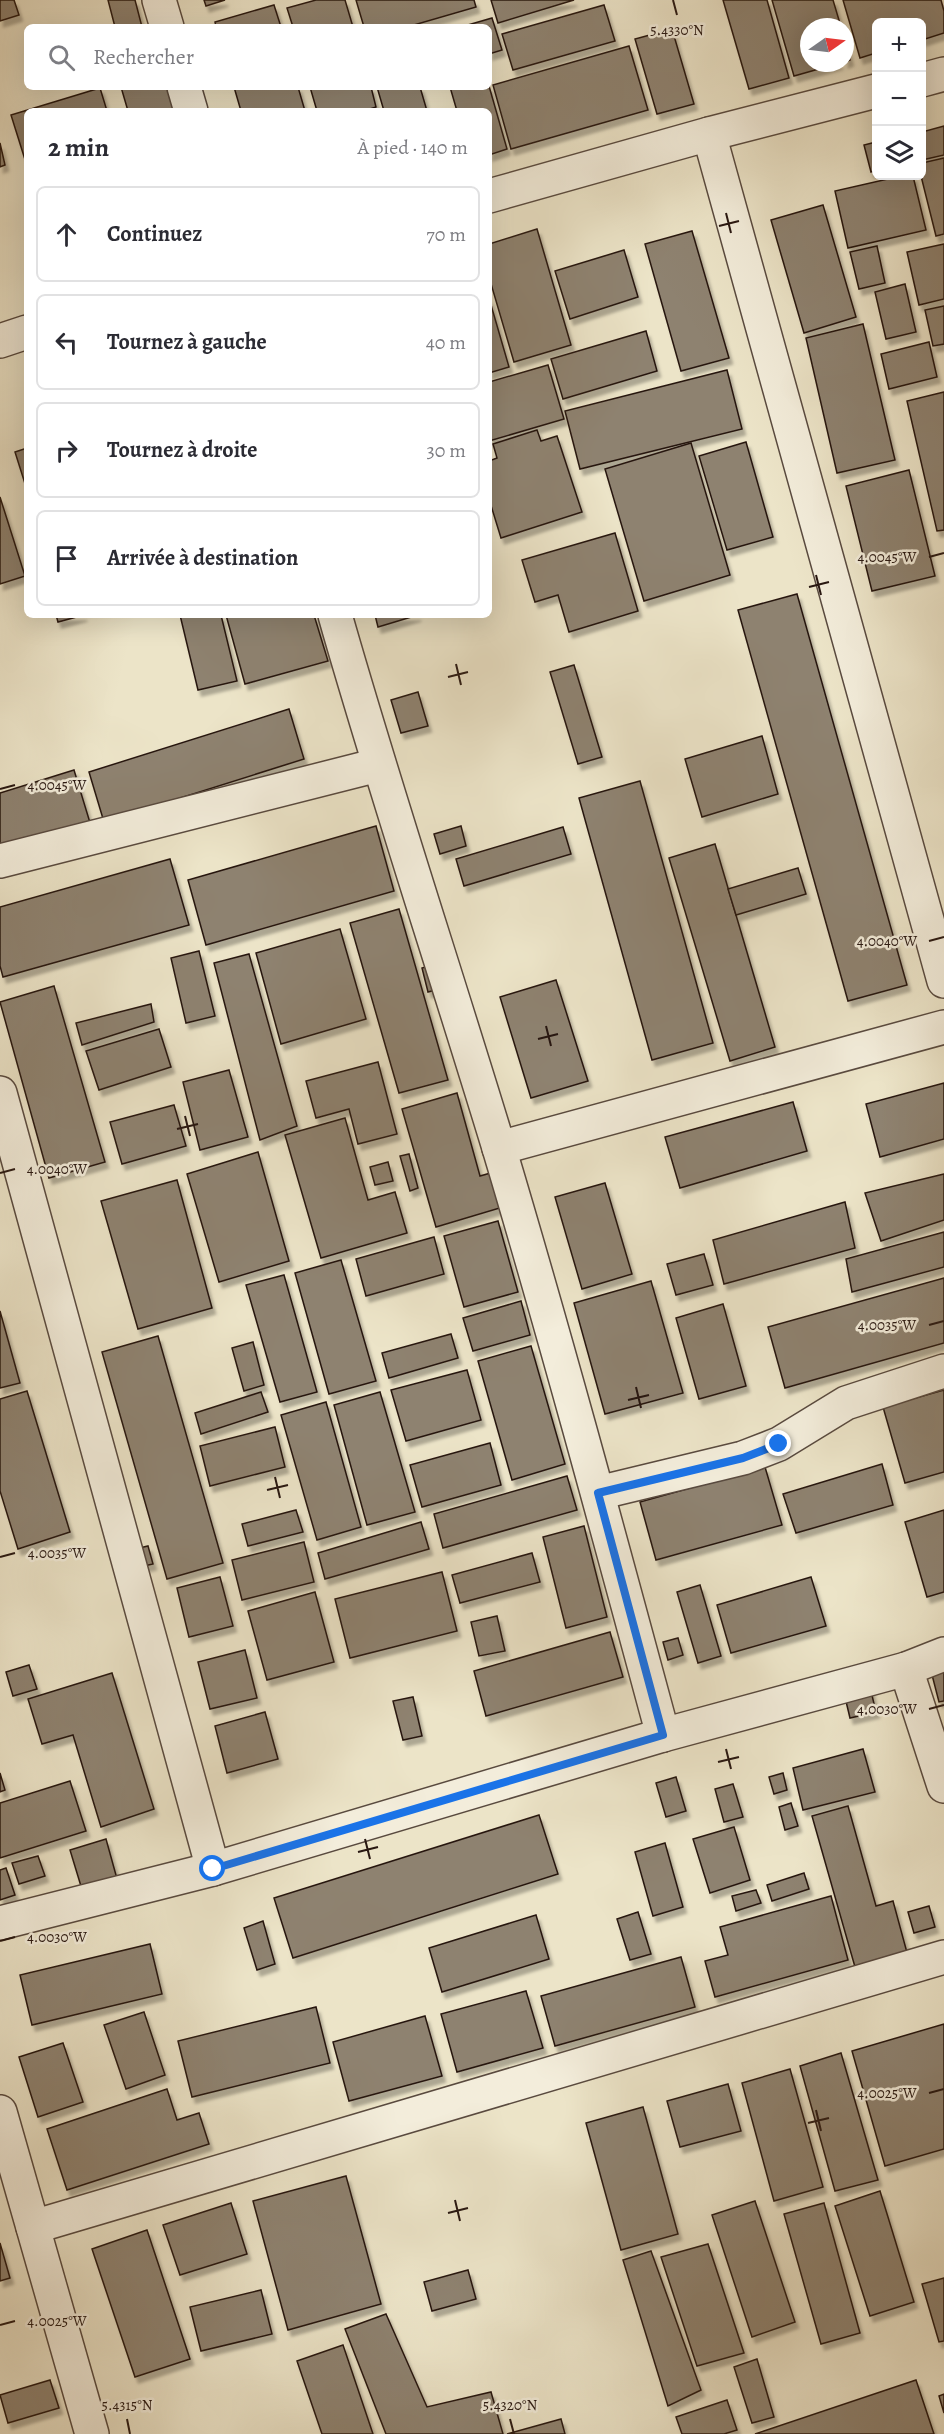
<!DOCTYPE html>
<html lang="fr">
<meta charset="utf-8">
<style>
:root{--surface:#fff;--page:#f2f2f3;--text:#2b2b33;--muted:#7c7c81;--line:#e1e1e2}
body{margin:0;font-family:Alegreya,serif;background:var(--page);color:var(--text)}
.controls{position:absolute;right:18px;top:18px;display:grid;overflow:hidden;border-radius:9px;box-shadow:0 6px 24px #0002}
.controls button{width:54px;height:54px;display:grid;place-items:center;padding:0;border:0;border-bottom:2px solid var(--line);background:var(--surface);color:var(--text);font:30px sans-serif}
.compass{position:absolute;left:800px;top:18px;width:54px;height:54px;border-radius:50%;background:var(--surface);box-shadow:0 6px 24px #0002;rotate:76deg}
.stop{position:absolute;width:18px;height:18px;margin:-14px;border:4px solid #1a73e8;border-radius:50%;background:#fff}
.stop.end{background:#1a73e8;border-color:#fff;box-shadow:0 2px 6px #0008}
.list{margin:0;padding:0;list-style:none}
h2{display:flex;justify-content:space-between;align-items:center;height:78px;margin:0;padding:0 24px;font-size:26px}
h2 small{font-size:20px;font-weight:400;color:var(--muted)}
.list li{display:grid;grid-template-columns:39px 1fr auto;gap:18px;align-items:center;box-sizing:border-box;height:96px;margin:0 12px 12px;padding:0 12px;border:2px solid var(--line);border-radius:9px}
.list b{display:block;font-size:22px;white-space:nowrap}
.list em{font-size:20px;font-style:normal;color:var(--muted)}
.icon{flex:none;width:33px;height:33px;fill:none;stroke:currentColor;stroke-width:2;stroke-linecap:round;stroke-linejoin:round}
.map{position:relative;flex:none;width:944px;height:2434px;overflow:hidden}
.search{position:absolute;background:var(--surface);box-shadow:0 6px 24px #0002;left:24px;top:24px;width:468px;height:66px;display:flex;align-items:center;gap:15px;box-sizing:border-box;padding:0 21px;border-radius:9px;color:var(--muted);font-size:22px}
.panel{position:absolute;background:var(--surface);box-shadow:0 6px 24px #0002;left:24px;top:108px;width:468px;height:510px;border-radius:9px}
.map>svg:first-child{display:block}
.building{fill:#8e8270;stroke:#281711;stroke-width:1.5;filter:url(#shadow)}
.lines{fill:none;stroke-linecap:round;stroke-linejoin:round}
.minor-casing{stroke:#594a3f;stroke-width:36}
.minor{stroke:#f3eddb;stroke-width:33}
.route{stroke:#1a73e8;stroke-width:8}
.ticks{fill:none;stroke:#281711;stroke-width:2}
.ticks-label{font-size:15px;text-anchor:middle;fill:#281711;stroke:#f3eddb;stroke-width:5;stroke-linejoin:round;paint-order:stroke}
</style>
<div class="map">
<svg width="944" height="2434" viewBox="0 0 944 2434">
<defs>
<filter id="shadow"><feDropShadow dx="3.5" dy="6" stdDeviation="1.5" flood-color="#0004"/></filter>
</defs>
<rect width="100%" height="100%" fill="#ece4c8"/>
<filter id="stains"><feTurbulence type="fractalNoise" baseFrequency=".00333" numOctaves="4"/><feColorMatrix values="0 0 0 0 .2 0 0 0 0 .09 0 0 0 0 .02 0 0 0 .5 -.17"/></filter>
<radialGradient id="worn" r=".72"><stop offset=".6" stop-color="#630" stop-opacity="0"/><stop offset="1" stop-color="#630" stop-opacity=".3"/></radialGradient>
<g class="building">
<path d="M0,0H14L19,15L0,21Z"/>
<path d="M108,0H135L142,27H115Z"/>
<path d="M204,0H225L206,6Z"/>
<path d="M316,0H345L353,27H293L287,8Z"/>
<path d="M356,0H474L476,7L407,27H364Z"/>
<path d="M491,0H574L498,23Z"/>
<path d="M723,0H767L789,78L749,89Z"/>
<path d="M772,0H833L841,27H809V63H840L794,76Z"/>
<path d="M843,0H941L944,11V33L922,40V22H876V53L860,58Z"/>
<path d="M274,5L281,27H216L215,22Z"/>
<path d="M604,5L615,41L513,70L502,34Z"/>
<path d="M492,18L502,50L489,54V27H461Z"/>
<path d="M672,29L694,104L657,114L635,39Z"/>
<path d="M845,41L850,60L845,62Z"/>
<path d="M629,46L648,110L511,149L493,85Z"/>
<path d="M489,86L507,149L489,155V111H457L450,87Z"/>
<path d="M121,87H168L175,111H128Z"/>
<path d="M234,87H298L305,111H241Z"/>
<path d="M310,87H371L376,107L364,111H317Z"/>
<path d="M377,87H420L427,111H384Z"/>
<path d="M100,88L107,111H27V166L11,115Z"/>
<path d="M944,126V155L922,160V132Z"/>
<path d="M876,142V170L871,172L864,145Z"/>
<path d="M0,143L5,165L0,167Z"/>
<path d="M944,158V234L936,236L921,176L922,163Z"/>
<path d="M901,176H913L926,230L848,248L835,191Z"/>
<path d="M823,205L856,317L804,333L771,220Z"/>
<path d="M537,229L571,345L514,362L489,277V244Z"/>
<path d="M692,231L729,358L681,371L645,244Z"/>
<path d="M944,244V299L919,305L907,252Z"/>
<path d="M877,246L885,283L859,289L850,252Z"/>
<path d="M624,250L638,297L570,319L555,271Z"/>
<path d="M905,284L916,332L886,339L875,292Z"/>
<path d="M489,298L509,367L489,373Z"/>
<path d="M944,306V344L933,346L925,310Z"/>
<path d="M863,324L895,460L837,473L806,338Z"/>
<path d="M646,331L657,371L563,399L551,359Z"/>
<path d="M929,342L937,377L889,389L881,354Z"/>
<path d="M548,365L564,419L489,441V382Z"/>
<path d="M727,370L742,429L580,469L565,411Z"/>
<path d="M944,392V530L937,531L907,401Z"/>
<path d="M537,430L541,441L557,436L582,512L501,538L489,499V461L497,458L493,444Z"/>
<path d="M746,442L773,537L727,550L699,456Z"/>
<path d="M691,443L730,575L644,601L605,469Z"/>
<path d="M27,448V490L15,452Z"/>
<path d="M909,470L935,576L872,591L846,486Z"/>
<path d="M0,497L25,576L0,584Z"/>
<path d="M615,533L638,611L569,632L558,595L535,602L522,560Z"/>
<path d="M797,594L907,985L848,1001L738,610Z"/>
<path d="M56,615H84L58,622Z"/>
<path d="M180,615H221L237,681L198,690Z"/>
<path d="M226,615H314L328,661L245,684Z"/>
<path d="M375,615H418L378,627Z"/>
<path d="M574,665L602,757L578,764L550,672Z"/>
<path d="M418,692L428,726L401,733L391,700Z"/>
<path d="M289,709L304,759L104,822L89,772Z"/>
<path d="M762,736L778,794L702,817L685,759Z"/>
<path d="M74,770L91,826L0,848V793Z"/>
<path d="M640,781L713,1043L652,1060L579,798Z"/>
<path d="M376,826L394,891L206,945L188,880Z"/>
<path d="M461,826L466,846L440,854L434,834Z"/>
<path d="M563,827L571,854L464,886L456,859Z"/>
<path d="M715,844L775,1047L730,1061L669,858Z"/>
<path d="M170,859L189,925L3,977L0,966V907Z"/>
<path d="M798,868L806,894L736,915L728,889Z"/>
<path d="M399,909L448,1080L399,1093L350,923Z"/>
<path d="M340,929L366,1019L281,1044L256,953Z"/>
<path d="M199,951L215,1016L186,1023L171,958Z"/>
<path d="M249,954L297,1126L260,1140L214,963Z"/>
<path d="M437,964L443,988L428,992L422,968Z"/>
<path d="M556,980L588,1081L531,1098L500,997Z"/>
<path d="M54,986L105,1162L49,1178L0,1002Z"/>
<path d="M151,1004L154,1022L82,1045L76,1023Z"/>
<path d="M159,1029L171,1067L99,1090L86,1051Z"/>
<path d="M378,1062L397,1134L358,1144L349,1109L316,1118L306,1081Z"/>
<path d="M229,1070L248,1137L200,1150L183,1082Z"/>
<path d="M944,1083V1139L880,1157L866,1104Z"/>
<path d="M457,1093L480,1176L494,1172L503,1207L436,1227L402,1109Z"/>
<path d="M793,1102L807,1151L680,1188L665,1137Z"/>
<path d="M174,1105L186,1146L122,1164L110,1122Z"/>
<path d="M345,1118L368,1200L395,1192L407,1233L321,1258L285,1135Z"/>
<path d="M258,1152L289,1261L219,1282L187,1174Z"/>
<path d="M409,1154L418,1188L410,1191L400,1156Z"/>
<path d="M388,1162L393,1181L375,1185L370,1167Z"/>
<path d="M944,1174V1220L881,1241L865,1193Z"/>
<path d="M177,1180L212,1308L138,1329L101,1201Z"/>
<path d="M605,1183L632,1274L582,1289L555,1197Z"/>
<path d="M845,1202L855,1248L724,1284L713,1240Z"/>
<path d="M498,1221L518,1292L464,1307L444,1236Z"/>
<path d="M944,1232V1267L852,1292L846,1259Z"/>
<path d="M434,1237L444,1274L366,1296L356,1259Z"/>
<path d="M704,1254L713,1285L676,1295L667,1264Z"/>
<path d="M341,1260L376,1381L329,1394L295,1273Z"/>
<path d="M284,1275L317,1392L280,1402L246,1285Z"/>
<path d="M944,1278V1343L785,1388L768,1327Z"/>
<path d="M651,1281L683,1393L605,1414L574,1303Z"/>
<path d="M521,1301L530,1335L473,1351L463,1318Z"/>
<path d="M723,1304L746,1386L699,1399L676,1318Z"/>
<path d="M0,1311L20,1383L0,1388Z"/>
<path d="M451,1334L458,1358L389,1378L382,1353Z"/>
<path d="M158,1336L223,1563L167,1579L102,1352Z"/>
<path d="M253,1342L264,1385L244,1391L232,1348Z"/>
<path d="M531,1346L565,1464L512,1480L478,1361Z"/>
<path d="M467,1370L481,1420L406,1441L391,1390Z"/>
<path d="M944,1390V1472L905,1483L883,1407Z"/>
<path d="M27,1391L70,1532L18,1549L0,1491V1399Z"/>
<path d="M261,1392L268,1412L201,1434L195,1413Z"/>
<path d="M380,1392L415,1512L367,1525L334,1405Z"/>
<path d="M326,1402L361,1527L317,1540L281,1415Z"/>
<path d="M275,1427L285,1467L210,1486L200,1446Z"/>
<path d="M490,1443L501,1485L422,1507L410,1465Z"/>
<path d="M882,1464L893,1505L796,1533L783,1494Z"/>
<path d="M765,1467L782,1525L656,1560L640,1502Z"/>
<path d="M567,1476L577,1510L443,1548L434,1514Z"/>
<path d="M296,1510L303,1532L248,1546L242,1524Z"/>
<path d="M944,1510V1592L927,1597L905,1522Z"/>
<path d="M421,1522L429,1549L325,1579L318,1553Z"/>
<path d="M584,1526L607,1617L566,1628L543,1537Z"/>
<path d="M304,1542L314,1582L242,1600L232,1560Z"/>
<path d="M148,1546L153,1564L135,1568L131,1550Z"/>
<path d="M532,1553L540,1582L460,1603L452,1575Z"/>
<path d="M442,1572L457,1631L350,1658L335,1599Z"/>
<path d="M220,1577L233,1626L189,1637L177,1588Z"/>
<path d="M811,1577L826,1626L731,1653L717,1605Z"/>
<path d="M700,1585L721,1656L698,1663L677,1592Z"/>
<path d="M315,1592L334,1662L267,1680L248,1611Z"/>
<path d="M497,1616L505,1651L479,1656L471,1622Z"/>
<path d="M610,1632L623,1677L486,1716L474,1671Z"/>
<path d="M678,1638L683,1655L668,1660L663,1642Z"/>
<path d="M245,1650L257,1698L210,1709L198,1662Z"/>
<path d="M944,1664V1701L939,1702L930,1667Z"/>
<path d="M29,1665L37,1689L13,1696L6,1672Z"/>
<path d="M112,1673L154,1809L101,1827L73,1735L42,1744L28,1699Z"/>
<path d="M870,1687L876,1712L850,1718L844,1693Z"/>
<path d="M413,1697L422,1736L403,1740L393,1701Z"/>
<path d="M265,1712L278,1759L227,1773L215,1726Z"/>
<path d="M863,1749L875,1792L803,1810L793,1768Z"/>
<path d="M0,1773L5,1790L0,1792Z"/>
<path d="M783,1773L787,1790L774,1794L769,1777Z"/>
<path d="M676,1777L686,1811L666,1817L656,1783Z"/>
<path d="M70,1781L86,1831L0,1858V1803Z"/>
<path d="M733,1784L743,1817L724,1822L715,1789Z"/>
<path d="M791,1803L798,1826L785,1830L779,1807Z"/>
<path d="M848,1806L876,1906L893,1901L909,1960L857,1974L812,1816Z"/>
<path d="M539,1815L558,1874L293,1958L274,1898Z"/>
<path d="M734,1827L750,1880L710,1893L693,1839Z"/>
<path d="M106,1839L119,1886L84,1896L70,1850Z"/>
<path d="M665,1843L683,1907L653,1916L635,1852Z"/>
<path d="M38,1856L45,1876L19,1884L12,1863Z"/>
<path d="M6,1868L15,1895L0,1900V1870Z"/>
<path d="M804,1873L809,1889L772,1901L767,1885Z"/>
<path d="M756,1890L761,1903L736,1911L732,1896Z"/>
<path d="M831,1896L848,1960L715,1997L705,1961L728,1955L720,1927Z"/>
<path d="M929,1906L935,1927L914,1933L908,1912Z"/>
<path d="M638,1912L651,1954L630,1960L617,1919Z"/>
<path d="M536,1915L549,1959L442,1992L429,1948Z"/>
<path d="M263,1921L275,1964L257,1970L244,1928Z"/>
<path d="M150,1944L162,1994L32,2025L20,1975Z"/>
<path d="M681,1957L695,2007L555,2046L541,1996Z"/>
<path d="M526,1991L543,2048L457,2072L441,2014Z"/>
<path d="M316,2007L330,2063L192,2097L178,2041Z"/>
<path d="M144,2012L165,2075L126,2089L104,2025Z"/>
<path d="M425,2016L442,2076L349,2101L333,2042Z"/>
<path d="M944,2024V2149L885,2166L852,2051Z"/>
<path d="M63,2043L83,2102L38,2117L19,2057Z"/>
<path d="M841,2053L878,2180L835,2191L800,2066Z"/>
<path d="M790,2069L823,2187L774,2201L742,2083Z"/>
<path d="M728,2084L741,2131L680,2147L667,2101Z"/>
<path d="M167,2089L177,2120L199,2113L209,2144L67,2190L47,2129Z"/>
<path d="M643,2107L678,2234L621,2250L586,2123Z"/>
<path d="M346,2176L381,2304L288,2330L253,2201Z"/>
<path d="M880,2191L914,2302L870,2316L835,2206Z"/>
<path d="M755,2201L795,2322L752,2337L712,2215Z"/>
<path d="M231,2203L247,2254L180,2275L163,2225Z"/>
<path d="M824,2203L860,2333L821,2344L784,2214Z"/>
<path d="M147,2230L190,2359L135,2377L92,2249Z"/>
<path d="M0,2243L10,2278L0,2281Z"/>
<path d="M708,2244L744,2353L697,2366L661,2257Z"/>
<path d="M651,2251L701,2390L668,2406L623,2260Z"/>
<path d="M468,2270L476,2299L432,2311L424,2282Z"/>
<path d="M944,2278V2341L939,2342L922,2284Z"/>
<path d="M261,2290L272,2334L201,2351L190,2307Z"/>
<path d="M386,2314L427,2407L491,2392L503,2434H386L345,2329Z"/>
<path d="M343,2345L373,2434H322L297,2361Z"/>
<path d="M757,2359L774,2417L752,2423L734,2367Z"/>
<path d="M50,2380L59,2408L8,2423L0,2395Z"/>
<path d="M916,2380L934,2434H755Z"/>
<path d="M944,2394V2413L939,2396Z"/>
<path d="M727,2400L737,2430L724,2434H682L676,2417Z"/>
<path d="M561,2419L565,2434H507Z"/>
</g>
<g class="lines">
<defs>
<g id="minor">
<path d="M159,0L167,27"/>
<path d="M922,80L944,74"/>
<path d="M184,87L191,111"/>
<path d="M709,134L944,981"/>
<path d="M489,196L709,134L876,91"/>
<path d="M0,341L27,332"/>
<path d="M335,615C386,794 445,970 499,1148C557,1342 610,1539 663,1735"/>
<path d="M0,861L378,765"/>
<path d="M0,1093L213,1869"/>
<path d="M499,1148L944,1027"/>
<path d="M598,1493L743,1458L779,1444L846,1403L944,1371"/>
<path d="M906,1669L944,1786"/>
<path d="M0,1923L213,1869L663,1735L906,1669L944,1654"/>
<path d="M0,2112L92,2434"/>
<path d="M33,2227L944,1957"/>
</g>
</defs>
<use href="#minor" class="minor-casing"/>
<use href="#minor" class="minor"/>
</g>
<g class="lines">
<path class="route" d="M213,1869L663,1735L598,1493L743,1458L779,1444"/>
</g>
<path class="ticks" d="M673,0L677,15M726,213L731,233M719,226L739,221M929,557L944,553M816,575L821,595M809,587L829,582M456,664L461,685M448,677L468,672M0,789L15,785M929,941L944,937M546,1026L551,1046M538,1039L558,1034M185,1116L190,1136M177,1129L198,1124M0,1173L15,1169M929,1325L944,1321M636,1387L641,1408M628,1400L649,1395M275,1477L280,1498M267,1490L288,1485M0,1557L15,1553M929,1709L944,1705M726,1749L731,1769M718,1762L739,1757M365,1839L370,1859M358,1852L378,1847M0,1941L15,1937M929,2093L944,2089M816,2110L821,2131M808,2123L829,2118M455,2200L460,2221M448,2213L468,2208M0,2325L15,2321M127,2419L130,2434M510,2419L514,2434"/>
<g class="ticks-label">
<text x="677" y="35">5.4330°N</text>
<text x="887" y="562">4.0045°W</text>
<text x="57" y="790">4.0045°W</text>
<text x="887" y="946">4.0040°W</text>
<text x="57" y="1174">4.0040°W</text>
<text x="887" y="1330">4.0035°W</text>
<text x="57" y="1558">4.0035°W</text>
<text x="887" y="1714">4.0030°W</text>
<text x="57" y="1942">4.0030°W</text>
<text x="887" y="2098">4.0025°W</text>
<text x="57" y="2326">4.0025°W</text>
<text x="127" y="2410">5.4315°N</text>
<text x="510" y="2410">5.4320°N</text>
</g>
<rect width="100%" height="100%" filter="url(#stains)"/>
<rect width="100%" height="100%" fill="url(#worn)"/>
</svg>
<div class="controls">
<button>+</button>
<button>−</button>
<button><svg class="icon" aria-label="layers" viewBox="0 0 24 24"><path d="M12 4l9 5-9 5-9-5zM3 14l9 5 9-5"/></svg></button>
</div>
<svg class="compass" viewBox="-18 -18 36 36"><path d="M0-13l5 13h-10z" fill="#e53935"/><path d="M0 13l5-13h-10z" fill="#7c7c81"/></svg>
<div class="stop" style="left:213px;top:1869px"></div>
<div class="stop end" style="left:779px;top:1444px"></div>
<div class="search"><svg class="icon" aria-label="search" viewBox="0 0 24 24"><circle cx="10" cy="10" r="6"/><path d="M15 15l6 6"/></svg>Rechercher</div>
<section class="panel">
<h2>2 min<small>À pied · 140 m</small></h2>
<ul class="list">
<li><svg class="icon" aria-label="ahead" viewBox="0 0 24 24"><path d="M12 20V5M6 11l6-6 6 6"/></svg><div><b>Continuez</b></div><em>70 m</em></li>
<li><svg class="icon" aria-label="left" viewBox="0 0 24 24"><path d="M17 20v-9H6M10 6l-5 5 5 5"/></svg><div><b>Tournez à gauche</b></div><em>40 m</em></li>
<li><svg class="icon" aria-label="right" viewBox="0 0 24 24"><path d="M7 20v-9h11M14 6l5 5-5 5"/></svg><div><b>Tournez à droite</b></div><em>30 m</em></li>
<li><svg class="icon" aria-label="arrive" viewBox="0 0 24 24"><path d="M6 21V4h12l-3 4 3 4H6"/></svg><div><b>Arrivée à destination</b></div></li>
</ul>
</section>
</div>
